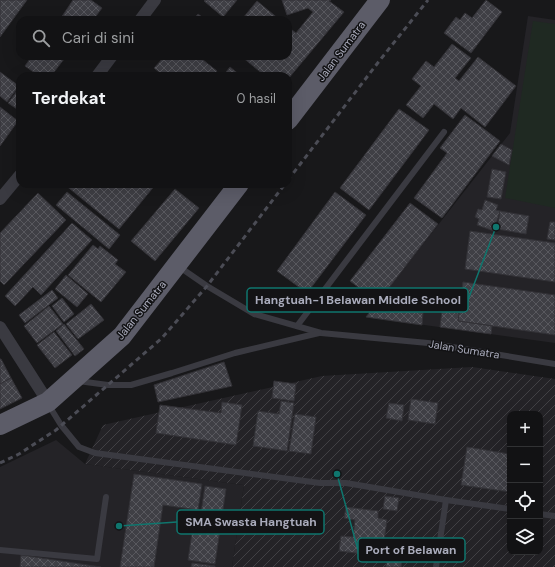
<!DOCTYPE html>
<html lang="id">
<meta charset="utf-8">
<style>
:root{--surface:#121214;--page:#1b1b1d;--text:#f1f3f6;--muted:#9c9ea0;--line:#313234}
body{margin:0;font-family:"DM Sans",sans-serif;background:var(--page);color:var(--text)}
.controls{position:absolute;right:12px;bottom:12px;display:grid;overflow:hidden;border-radius:8px;box-shadow:0 4px 16px #0002}
.controls button{width:36px;height:36px;display:grid;place-items:center;padding:0;border:0;border-bottom:1px solid var(--line);background:var(--surface);color:var(--text);font:20px sans-serif}
.list{margin:0;padding:0;list-style:none}
h2{display:flex;justify-content:space-between;align-items:center;height:52px;margin:0;padding:0 16px;font-size:17px}
h2 small{font-size:13px;font-weight:400;color:var(--muted)}
.icon{flex:none;width:22px;height:22px;fill:none;stroke:currentColor;stroke-width:2;stroke-linecap:round;stroke-linejoin:round}
.map{position:relative;flex:none;width:555px;height:567px;overflow:hidden}
.search{position:absolute;background:var(--surface);box-shadow:0 4px 16px #0002;left:16px;top:16px;width:276px;height:44px;display:flex;align-items:center;gap:10px;box-sizing:border-box;padding:0 14px;border-radius:12px;color:var(--muted);font-size:15px}
.panel{position:absolute;background:var(--surface);box-shadow:0 4px 16px #0002;left:16px;top:72px;width:276px;height:116px;border-radius:12px}
.map>svg:first-child{display:block}
.built{fill:#242327}
.industrial{fill:url(#industrial-furrows);fill-rule:evenodd}
.grass{fill:#1f2922}
.building{fill:url(#building-cross-hatch);stroke:#323136}
.lines{fill:none;stroke-linecap:round;stroke-linejoin:round}
.service{stroke:#3a3a41;stroke-width:6}
.minor{stroke:#3a3a41;stroke-width:12}
.trunk{stroke:#5c5c68;stroke-width:20}
.rail{stroke:#4b4c55;stroke-width:3;stroke-dasharray:5 4;stroke-linecap:butt}
.labels{text-anchor:middle;stroke-width:3;stroke-linejoin:round;paint-order:stroke}
.street-label{font-size:11px;fill:#a9abbb;stroke:#131315}
.leader{fill:none;stroke:#0f766e;stroke-width:1.5}
.callout-dot{fill:#0f766e;stroke:#131315;stroke-width:1.5}
.callout{fill:#131315;stroke:#0f766e;stroke-width:1.5}
.callout-label{font-size:12px;text-anchor:middle;font-weight:bold;fill:#a9abbb}
</style>
<div class="map">
<svg width="555" height="567" viewBox="0 0 555 567">
<defs>
<pattern id="industrial-furrows" width="10" height="10" patternUnits="userSpaceOnUse"><rect width="10" height="10" fill="#242327"/><path d="M-1 1l2-2M0 10L10 0M9 11l2-2" fill="none" stroke="#414044"/></pattern>
<pattern id="building-cross-hatch" width="8" height="8" patternUnits="userSpaceOnUse"><rect width="8" height="8" fill="#3f3f45"/><path d="M0 0l8 8M0 8l8-8" fill="none" stroke="#58585e"/></pattern>
</defs>
<rect width="100%" height="100%" fill="#18181a"/>
<g class="built">
<path d="M528,16L555,20V343L366,317L510,133Z"/>
<path d="M56,440L85,464L244,485L232,567H0V467Z"/>
</g>
<path class="industrial" d="M472,367L555,379V567H232L244,485L85,464L103,425L322,376ZM510,414H540V552H510Z"/>
<path class="grass" d="M533,21L555,24V208L505,198Z"/>
<g class="building">
<path d="M0,0H27L0,37Z"/>
<path d="M73,0H91L102,8L93,20H70L63,15Z"/>
<path d="M205,0H237L223,17L204,1Z"/>
<path d="M282,0H331L329,1L344,12L288,79V76H265L241,56H288V27L296,33L313,12L308,8L287,15Z"/>
<path d="M486,0L502,12L471,53L444,33L456,17L460,20L465,13L472,18Z"/>
<path d="M257,1L280,20H245L243,18Z"/>
<path d="M198,14L206,20H193Z"/>
<path d="M63,15L70,20H59Z"/>
<path d="M452,44L471,58L455,78L459,81L478,57L516,86L485,127L461,108L453,119L434,104L423,118L406,105L421,86L412,79L426,61L434,67Z"/>
<path d="M32,56H61L64,59L51,76H39L25,66Z"/>
<path d="M165,56H198L217,71L213,76H164L154,68Z"/>
<path d="M230,67L241,76H223Z"/>
<path d="M0,72L19,86L7,102L0,96Z"/>
<path d="M20,87V111L8,103Z"/>
<path d="M0,107L18,121L0,146Z"/>
<path d="M399,109L429,130L369,210L340,188Z"/>
<path d="M465,115L500,141L442,218L414,198L447,153L440,148Z"/>
<path d="M501,144L512,150L509,165L492,156Z"/>
<path d="M492,169L506,172L501,199L487,197Z"/>
<path d="M64,184H156L119,229Z"/>
<path d="M175,189L199,208L155,261L131,241Z"/>
<path d="M67,192L120,235L109,249L56,205Z"/>
<path d="M335,192L366,215L307,293L277,271Z"/>
<path d="M38,193L66,220L4,285L0,281V233Z"/>
<path d="M485,200L498,205L496,210L500,211L494,231L477,225L479,219L475,217L478,209L482,210Z"/>
<path d="M410,203L438,224L378,302L350,281Z"/>
<path d="M500,211L529,216L526,234L497,229Z"/>
<path d="M550,222H555V240L547,239Z"/>
<path d="M72,223L92,240L41,295L33,287L15,306L5,296Z"/>
<path d="M470,231L555,243V282L465,269Z"/>
<path d="M93,245L98,249L100,246L118,260L115,264L126,272L101,302L68,275Z"/>
<path d="M66,275L88,294L77,307L55,289Z"/>
<path d="M463,282L555,295V335L458,321Z"/>
<path d="M52,290L58,298L25,323L19,315Z"/>
<path d="M382,297L388,308L423,313L422,325L366,317Z"/>
<path d="M62,298L74,314L64,322L52,306Z"/>
<path d="M91,304L104,320L78,339L66,324Z"/>
<path d="M49,306L63,324L37,343L24,326Z"/>
<path d="M442,311L459,313L458,321L492,326L491,334L440,327Z"/>
<path d="M64,324L84,349L75,356L56,331Z"/>
<path d="M54,332L72,355L55,368L37,345Z"/>
<path d="M0,359H1L11,378L0,384Z"/>
<path d="M224,362L232,386L158,402L154,385Z"/>
<path d="M11,378L22,398L0,409V384Z"/>
<path d="M274,381L296,384L294,401L272,398Z"/>
<path d="M411,399L438,403L435,424L408,420Z"/>
<path d="M281,401L294,403L287,451L253,446L258,411L279,414Z"/>
<path d="M222,402L242,405L236,445L156,433L160,405L221,413Z"/>
<path d="M389,403L404,405L402,421L386,418Z"/>
<path d="M295,414L316,417L311,454L289,451Z"/>
<path d="M467,447L510,454V492L461,485Z"/>
<path d="M134,474L202,484L198,510L163,505L154,567H120Z"/>
<path d="M205,486L226,489L215,564L188,560L195,512L201,513Z"/>
<path d="M385,496L399,498L397,511L383,509Z"/>
<path d="M346,507L378,511V518L387,520L384,541L404,544L401,567H386L387,557L339,551L341,536L353,537L355,520L344,518Z"/>
<path d="M21,555L101,567H20Z"/>
<path d="M192,563L215,566V567H191Z"/>
</g>
<g class="lines">
<g class="service">
<path d="M178,266L207,286L254,314L321,333L428,343L555,364"/>
<path d="M297,326L444,132"/>
<path d="M78,381L108,385H131L172,373L235,353L319,333"/>
<path d="M48,404L61,425L79,447L95,453L320,483H346L446,500L510,509"/>
<path d="M540,514L555,516"/>
<path d="M0,550L97,559L106,497"/>
<path d="M436,567L446,500"/>
</g>
<g class="minor">
<path d="M140,20L155,0"/>
<path d="M97,76L112,56"/>
<path d="M0,199L20,175"/>
<path d="M0,327L48,402"/>
</g>
<g class="trunk">
<path d="M288,120L380,0"/>
<path d="M0,425L48,402L122,336L239,184"/>
</g>
<g class="rail">
<path d="M288,180L380,60L428,0"/>
<path d="M0,463L19,454L56,430L162,338L207,286L285,184"/>
</g>
</g>
<g class="labels">
<g class="street-label">
<text transform="translate(341 51) rotate(-53)" y="4">Jalan Sumatra</text>
<text transform="translate(141 310) rotate(-51)" y="4">Jalan Sumatra</text>
<text transform="translate(464 349) rotate(9)" y="4">Jalan Sumatra</text>
</g>
</g>
<path class="leader" d="M496 227L468 300M119 526L177 522M337 474L358 550"/>
<g class="callout-dot">
<circle cx="496" cy="227" r="4"/>
<circle cx="119" cy="526" r="4"/>
<circle cx="337" cy="474" r="4"/>
</g>
<g class="callout">
<rect x="247" y="288" width="221" height="24" rx="4"/>
<rect x="177" y="510" width="147" height="24" rx="4"/>
<rect x="358" y="538" width="107" height="24" rx="4"/>
</g>
<g class="callout-label">
<text x="358" y="304">Hangtuah-1 Belawan Middle School</text>
<text x="251" y="526">SMA Swasta Hangtuah</text>
<text x="411" y="554">Port of Belawan</text>
</g>
</svg>
<div class="controls">
<button>+</button>
<button>−</button>
<button><svg class="icon" aria-label="locate" viewBox="0 0 24 24"><circle cx="12" cy="12" r="6"/><path d="M12 2v4M12 18v4M2 12h4M18 12h4"/></svg></button>
<button><svg class="icon" aria-label="layers" viewBox="0 0 24 24"><path d="M12 4l9 5-9 5-9-5zM3 14l9 5 9-5"/></svg></button>
</div>
<div class="search"><svg class="icon" aria-label="search" viewBox="0 0 24 24"><circle cx="10" cy="10" r="6"/><path d="M15 15l6 6"/></svg>Cari di sini</div>
<section class="panel">
<h2>Terdekat<small>0 hasil</small></h2>
<ul class="list">
</ul>
</section>
</div>
